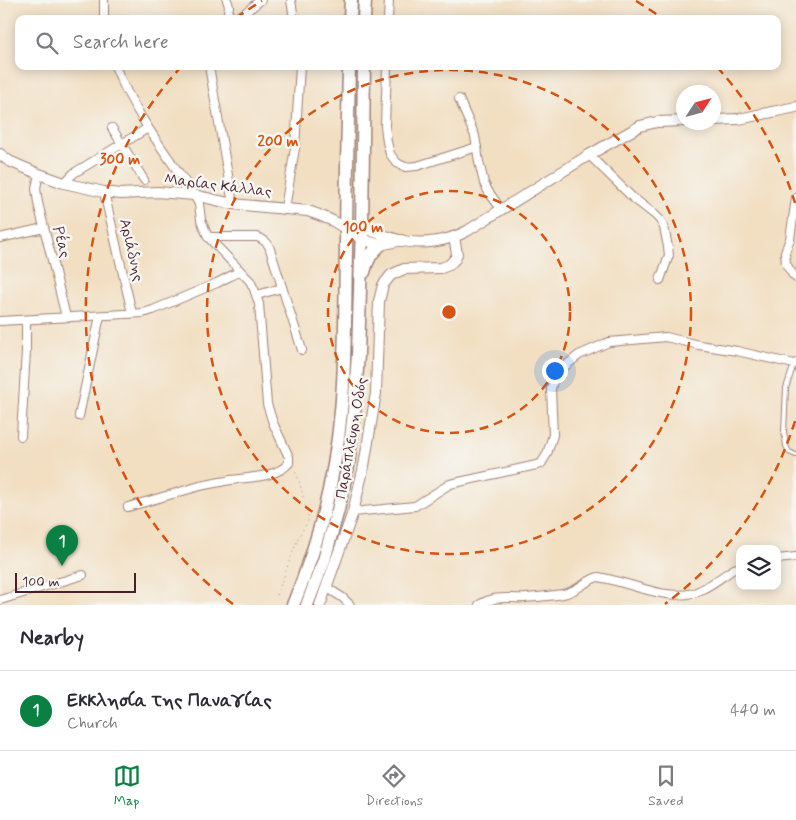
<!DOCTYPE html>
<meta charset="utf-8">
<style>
:root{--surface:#fff;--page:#f7f7f7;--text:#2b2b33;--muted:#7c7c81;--line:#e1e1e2;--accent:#0b8043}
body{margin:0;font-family:Mynerve,sans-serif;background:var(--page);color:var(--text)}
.controls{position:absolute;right:15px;bottom:15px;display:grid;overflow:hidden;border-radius:10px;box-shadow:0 2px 12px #0003}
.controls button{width:45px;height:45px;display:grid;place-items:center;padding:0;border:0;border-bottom:1px solid var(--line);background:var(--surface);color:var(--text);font:25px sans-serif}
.compass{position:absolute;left:676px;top:85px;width:45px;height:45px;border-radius:50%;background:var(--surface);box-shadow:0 2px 12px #0003;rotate:54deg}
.scale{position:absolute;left:15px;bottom:12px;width:121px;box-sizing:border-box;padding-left:5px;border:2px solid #4a1f2b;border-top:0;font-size:14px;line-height:18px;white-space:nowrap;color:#4a1f2b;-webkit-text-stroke:4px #f6f6f2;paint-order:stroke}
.you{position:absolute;left:554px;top:370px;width:18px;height:18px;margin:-12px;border:4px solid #fff;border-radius:50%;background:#1a73e8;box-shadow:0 0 0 8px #1a73e833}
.badge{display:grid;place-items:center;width:32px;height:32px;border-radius:50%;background:var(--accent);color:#fff;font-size:16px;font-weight:700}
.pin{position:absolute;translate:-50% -41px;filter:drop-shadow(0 1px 2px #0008)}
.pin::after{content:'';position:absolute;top:26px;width:18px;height:15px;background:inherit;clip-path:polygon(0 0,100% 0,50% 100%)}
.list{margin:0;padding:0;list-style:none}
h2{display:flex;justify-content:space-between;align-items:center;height:65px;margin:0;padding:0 20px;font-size:21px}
h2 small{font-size:16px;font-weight:400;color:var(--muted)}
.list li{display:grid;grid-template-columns:32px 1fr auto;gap:15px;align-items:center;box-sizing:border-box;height:80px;padding:0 20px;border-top:1px solid var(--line)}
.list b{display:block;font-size:19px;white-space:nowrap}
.list p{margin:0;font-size:16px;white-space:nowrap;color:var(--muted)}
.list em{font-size:16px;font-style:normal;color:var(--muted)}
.icon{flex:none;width:28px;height:28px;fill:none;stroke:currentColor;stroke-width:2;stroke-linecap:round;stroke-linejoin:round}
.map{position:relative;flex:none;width:796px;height:605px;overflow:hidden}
.search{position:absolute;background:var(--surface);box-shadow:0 2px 12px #0003;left:15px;right:15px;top:15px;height:55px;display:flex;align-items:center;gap:12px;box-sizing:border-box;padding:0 18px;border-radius:10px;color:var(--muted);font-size:19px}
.sheet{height:145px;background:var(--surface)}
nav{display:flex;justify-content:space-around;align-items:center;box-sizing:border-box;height:70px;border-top:1px solid var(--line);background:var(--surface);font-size:14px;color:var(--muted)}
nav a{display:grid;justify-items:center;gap:2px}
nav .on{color:var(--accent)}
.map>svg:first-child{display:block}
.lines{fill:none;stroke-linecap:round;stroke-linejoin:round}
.service-casing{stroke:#9e7f76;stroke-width:6}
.minor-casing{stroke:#9e7f76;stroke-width:10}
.tertiary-casing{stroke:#9e7f76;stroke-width:12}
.primary-casing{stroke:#9e7f76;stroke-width:15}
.path{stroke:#9e7f76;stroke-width:1;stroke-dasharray:1 4;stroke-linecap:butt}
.service{stroke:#fff;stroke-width:4}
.minor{stroke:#fff;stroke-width:8}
.tertiary{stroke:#fff;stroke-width:10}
.primary{stroke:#fff;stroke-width:12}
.ring{fill:none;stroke:#d8530f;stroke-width:2.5;stroke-dasharray:9 6}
.labels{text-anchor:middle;stroke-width:5;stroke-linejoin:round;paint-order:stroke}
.street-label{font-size:15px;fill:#4a1f2b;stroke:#f6f6f2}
.centre{fill:#d8530f;stroke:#f6f6f2;stroke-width:2.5}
.ring-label{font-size:15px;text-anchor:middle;font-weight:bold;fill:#d8530f;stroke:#f6f6f2;stroke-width:5;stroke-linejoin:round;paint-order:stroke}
</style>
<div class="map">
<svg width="796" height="605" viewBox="0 0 796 605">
<rect width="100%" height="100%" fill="#f6f6f2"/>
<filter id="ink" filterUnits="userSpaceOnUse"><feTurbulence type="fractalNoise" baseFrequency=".02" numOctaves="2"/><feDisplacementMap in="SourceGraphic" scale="10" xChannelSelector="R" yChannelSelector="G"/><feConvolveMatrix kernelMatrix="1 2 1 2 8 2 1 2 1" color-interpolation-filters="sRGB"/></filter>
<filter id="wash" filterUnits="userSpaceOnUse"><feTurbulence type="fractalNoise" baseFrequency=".0096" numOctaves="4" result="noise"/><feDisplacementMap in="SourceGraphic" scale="20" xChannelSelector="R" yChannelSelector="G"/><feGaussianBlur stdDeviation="1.12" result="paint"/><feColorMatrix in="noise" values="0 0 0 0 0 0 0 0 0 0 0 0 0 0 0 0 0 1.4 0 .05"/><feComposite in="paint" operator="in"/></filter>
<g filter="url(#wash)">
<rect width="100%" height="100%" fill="#f2dfc2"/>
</g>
<g filter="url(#ink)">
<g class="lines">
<defs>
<path id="service" d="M794,364L786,388L784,432L786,446L789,452L796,455"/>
<g id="minor">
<path d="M104,0V19"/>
<path d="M291,0L294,19"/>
<path d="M227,18L229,6L227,0"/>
<path d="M221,19C226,18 232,18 237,17C246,14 253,5 261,0"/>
<path d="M388,19L389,0"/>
<path d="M115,66C134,113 166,153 194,195L199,204L201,220L208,237L250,281L254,289L259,304L267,404L273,423L289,457V463C276,478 249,477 231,480C220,482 210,484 200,486C176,493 152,500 128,507"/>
<path d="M209,66L233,204"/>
<path d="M387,66L385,126L387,142L390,154L397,163L405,167L417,166L477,147"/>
<path d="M459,99L475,136L479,162L484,183L488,191L501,209"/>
<path d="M112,128L144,180"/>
<path d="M589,155L632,197L654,214L660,220L664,227L668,247L669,255L660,280"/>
<path d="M39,174L36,188L38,203L66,317"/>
<path d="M64,183L74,173L148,128"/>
<path d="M104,192L132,313"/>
<path d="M796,198L790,239L785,252L786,264L793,275L796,278"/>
<path d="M285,208L295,148L300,66"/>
<path d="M208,237H257C263,239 266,241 269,246L302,350"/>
<path d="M0,238L44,228"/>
<path d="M257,295L282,288"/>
<path d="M0,321L143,313L153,310L217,283L240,271"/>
<path d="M79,416L100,316"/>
<path d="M21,436L26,351V320"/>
<path d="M353,512L415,506L450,484L541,464L547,454L553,435L551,389L554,377L560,370L579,355L609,342L666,337L699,345L737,351L794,364L796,363"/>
<path d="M777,559L796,557"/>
<path d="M326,587L343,598L350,605"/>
<path d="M0,600L83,575"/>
<path d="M479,605C495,595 507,599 525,598C537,597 551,596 563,594C579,591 584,581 598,577C626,581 665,601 693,593C706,590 722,576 734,569L740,567"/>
</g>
<g id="tertiary">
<path d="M714,120L739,119L796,107"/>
<path d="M0,154L9,161L39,174L64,183L104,192L121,194L157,192L194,195L233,204L308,211L319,215L333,221L362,239L380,245L402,240"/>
<path d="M356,228L362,227C375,232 389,238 403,241C423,245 449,241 467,231L589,155L640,126L657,122L684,121"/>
<path d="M320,605L353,512L364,466L376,393L379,301L383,285L391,275L404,269L441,268L449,265L455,259L457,254L454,237"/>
</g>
<g id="primary">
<path d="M350,19L351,0"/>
<path d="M364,19L365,0"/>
<path d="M364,272C367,260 371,253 380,245"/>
<path d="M293,605C319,543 335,478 341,411C346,358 345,305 346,252C346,190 348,128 349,66"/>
<path d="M307,605L324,560L338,510L348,466L354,412L358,354L362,227L364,66"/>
</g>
</defs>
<use href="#service" class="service-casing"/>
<use href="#minor" class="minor-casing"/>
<use href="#tertiary" class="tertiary-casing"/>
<use href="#primary" class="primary-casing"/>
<path class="path" d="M277,595L298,538L308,521V515L298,477L294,470"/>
<use href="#service" class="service"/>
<use href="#minor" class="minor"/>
<use href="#tertiary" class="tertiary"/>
<use href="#primary" class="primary"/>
</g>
</g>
<g class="ring">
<circle cx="449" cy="312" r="121"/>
<circle cx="449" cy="312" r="242"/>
<path d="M795 421A363 363 0 0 1 665 604M233 604A363 363 0 0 1 181 67M236 18A363 363 0 0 1 262 1M636 1A363 363 0 0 1 662 18M717 67A363 363 0 0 1 795 203"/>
</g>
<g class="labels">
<g class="street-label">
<text transform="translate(218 185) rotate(7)" y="5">Μαρίας Κάλλας</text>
<text transform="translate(62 242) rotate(76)" y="5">Ρέας</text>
<text transform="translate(132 250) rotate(77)" y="5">Αριάδνης</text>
<text transform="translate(351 438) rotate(-80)" y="5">Παράπλευρη Οδός</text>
</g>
</g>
<circle cx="449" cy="312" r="8" class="centre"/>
<g class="ring-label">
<text x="278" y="146">200 m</text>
<text x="120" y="164">300 m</text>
<text x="363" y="232">100 m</text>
</g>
</svg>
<div class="controls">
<button><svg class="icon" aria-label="layers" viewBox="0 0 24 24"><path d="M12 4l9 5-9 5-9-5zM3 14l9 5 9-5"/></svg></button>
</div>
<svg class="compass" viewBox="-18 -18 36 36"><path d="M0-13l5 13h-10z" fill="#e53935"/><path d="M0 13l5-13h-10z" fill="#7c7c81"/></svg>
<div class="scale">100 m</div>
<div class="you"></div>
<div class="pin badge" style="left:62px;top:566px">1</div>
<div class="search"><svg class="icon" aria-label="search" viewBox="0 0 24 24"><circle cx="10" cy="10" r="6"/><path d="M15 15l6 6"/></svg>Search here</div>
</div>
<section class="sheet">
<h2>Nearby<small></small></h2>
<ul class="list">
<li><span class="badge">1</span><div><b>Εκκλησία της Παναγίας</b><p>Church</p></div><em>440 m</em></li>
</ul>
</section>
<nav>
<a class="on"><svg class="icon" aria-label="map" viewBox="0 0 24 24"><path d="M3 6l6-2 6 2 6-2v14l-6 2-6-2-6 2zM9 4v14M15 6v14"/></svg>Map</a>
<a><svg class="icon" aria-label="directions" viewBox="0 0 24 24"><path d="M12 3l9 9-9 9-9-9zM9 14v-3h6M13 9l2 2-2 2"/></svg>Directions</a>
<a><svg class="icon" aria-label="saved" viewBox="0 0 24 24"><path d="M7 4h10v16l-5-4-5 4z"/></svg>Saved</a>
</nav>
